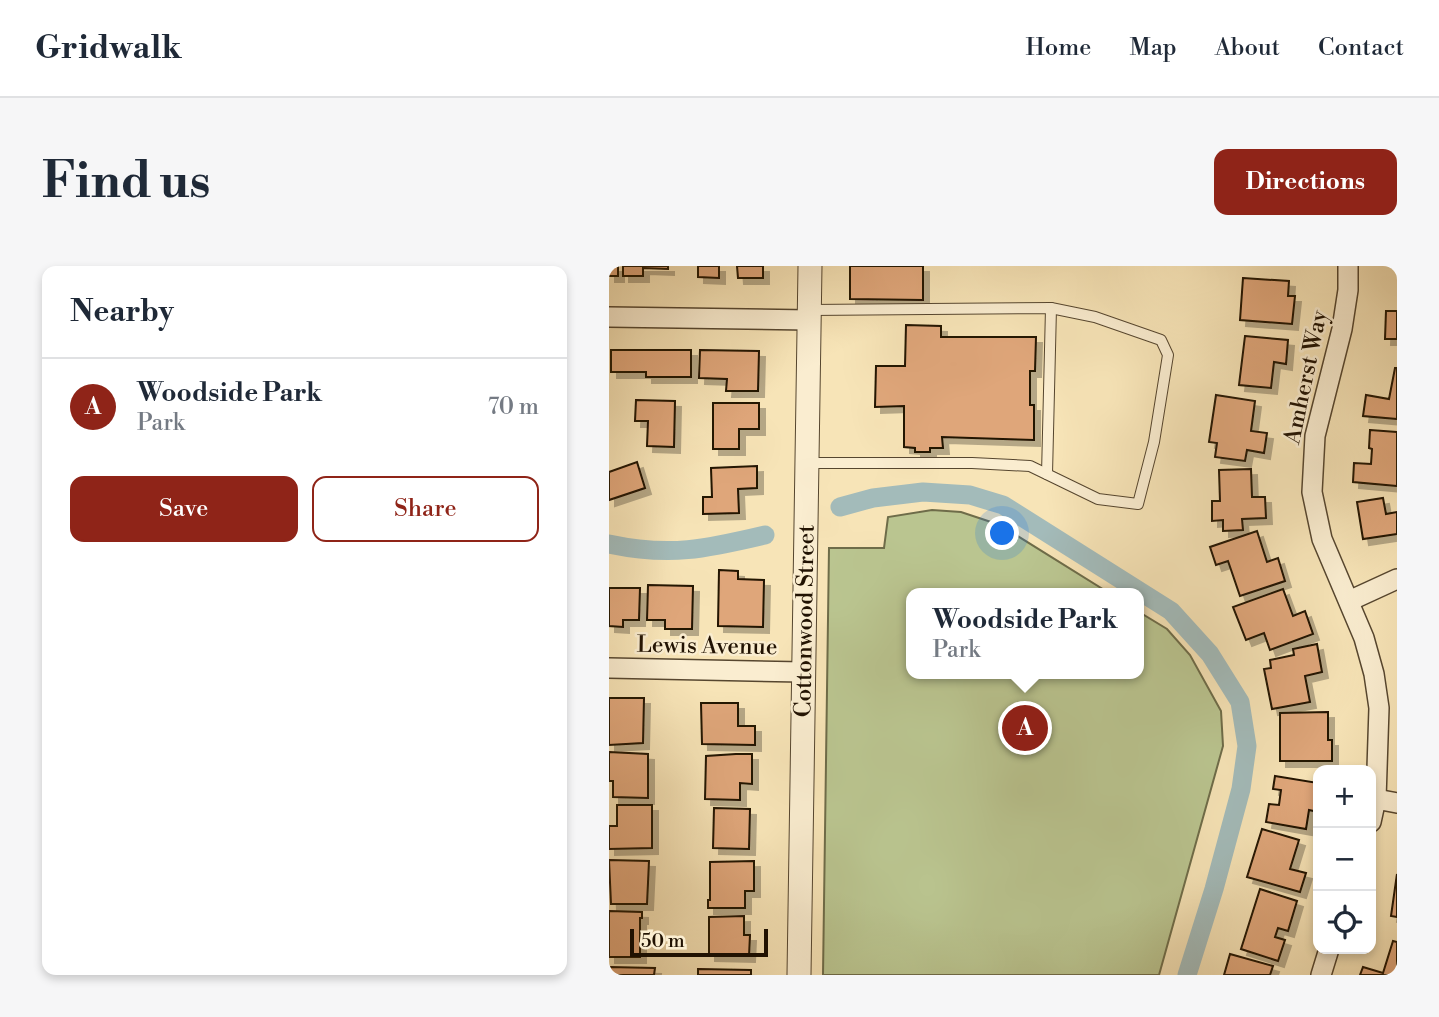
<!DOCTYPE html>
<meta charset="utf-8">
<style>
:root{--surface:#fff;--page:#f6f6f7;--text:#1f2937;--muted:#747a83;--line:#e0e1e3;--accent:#8f2418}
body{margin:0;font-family:"Libre Bodoni",serif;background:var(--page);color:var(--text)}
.controls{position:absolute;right:21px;bottom:21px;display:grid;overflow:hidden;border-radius:14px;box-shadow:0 4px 10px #0003}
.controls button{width:63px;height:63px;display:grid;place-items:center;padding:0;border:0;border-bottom:2px solid var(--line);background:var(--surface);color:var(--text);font:35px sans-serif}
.scale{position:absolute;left:21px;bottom:18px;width:138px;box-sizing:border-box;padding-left:7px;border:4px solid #211202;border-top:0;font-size:19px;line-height:24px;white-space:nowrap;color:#211202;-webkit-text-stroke:5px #faedd0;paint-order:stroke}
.you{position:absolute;left:394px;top:268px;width:24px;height:24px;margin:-18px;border:5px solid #fff;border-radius:50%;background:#1a73e8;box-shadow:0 0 0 10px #1a73e833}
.badge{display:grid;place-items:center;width:46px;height:46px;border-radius:50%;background:var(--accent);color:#fff;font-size:23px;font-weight:700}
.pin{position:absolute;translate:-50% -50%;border:4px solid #fff;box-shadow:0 2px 7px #0006}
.popup{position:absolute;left:297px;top:322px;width:238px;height:91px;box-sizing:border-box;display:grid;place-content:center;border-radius:14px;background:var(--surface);filter:drop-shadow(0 2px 5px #0005);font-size:23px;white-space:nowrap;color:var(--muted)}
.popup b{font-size:26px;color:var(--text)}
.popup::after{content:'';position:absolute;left:50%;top:100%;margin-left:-14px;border:14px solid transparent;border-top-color:var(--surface)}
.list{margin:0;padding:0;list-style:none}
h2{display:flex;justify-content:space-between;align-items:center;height:91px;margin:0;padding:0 28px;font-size:30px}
h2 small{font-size:23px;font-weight:400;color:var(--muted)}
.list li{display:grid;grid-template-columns:46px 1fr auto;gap:21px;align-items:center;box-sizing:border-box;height:98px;padding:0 28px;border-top:2px solid var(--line)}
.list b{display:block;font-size:26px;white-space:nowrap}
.list p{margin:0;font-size:23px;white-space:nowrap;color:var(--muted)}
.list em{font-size:23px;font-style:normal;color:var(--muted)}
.actions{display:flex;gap:14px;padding:21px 28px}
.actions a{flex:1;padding:16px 0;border:2px solid var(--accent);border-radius:14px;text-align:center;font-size:24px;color:var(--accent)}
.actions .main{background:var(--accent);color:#fff}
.icon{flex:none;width:38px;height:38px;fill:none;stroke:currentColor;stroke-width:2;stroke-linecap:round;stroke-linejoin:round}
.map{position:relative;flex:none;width:788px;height:709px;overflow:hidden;border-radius:14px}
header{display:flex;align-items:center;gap:42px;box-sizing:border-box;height:98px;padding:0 35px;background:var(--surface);border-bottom:2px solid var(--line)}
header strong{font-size:33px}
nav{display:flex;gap:38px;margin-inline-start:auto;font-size:24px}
.intro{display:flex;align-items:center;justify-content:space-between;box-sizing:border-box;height:168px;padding:0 42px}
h1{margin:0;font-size:49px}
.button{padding:18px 32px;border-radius:14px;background:var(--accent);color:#fff;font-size:24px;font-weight:700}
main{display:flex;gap:42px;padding:0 42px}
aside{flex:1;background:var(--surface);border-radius:14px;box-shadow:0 4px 10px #0003}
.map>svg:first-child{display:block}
.green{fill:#bac590;stroke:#6e6c49;stroke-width:2}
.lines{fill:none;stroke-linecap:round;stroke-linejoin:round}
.canal{stroke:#a3bbba;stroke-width:19}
.building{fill:#dfa67a;stroke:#211202;stroke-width:2;filter:url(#shadow)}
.service-casing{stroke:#56462f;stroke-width:12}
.minor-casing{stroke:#56462f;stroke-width:22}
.tertiary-casing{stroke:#56462f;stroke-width:25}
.service{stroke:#faedd0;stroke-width:10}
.minor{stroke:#faedd0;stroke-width:19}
.tertiary{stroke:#faedd0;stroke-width:23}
.labels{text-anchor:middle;stroke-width:5;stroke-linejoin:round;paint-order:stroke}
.street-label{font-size:23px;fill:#211202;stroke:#faedd0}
</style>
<header>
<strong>Gridwalk</strong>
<nav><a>Home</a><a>Map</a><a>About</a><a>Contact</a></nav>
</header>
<div class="intro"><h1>Find us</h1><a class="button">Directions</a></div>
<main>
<aside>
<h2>Nearby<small></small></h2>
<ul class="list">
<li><span class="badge">A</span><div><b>Woodside Park</b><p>Park</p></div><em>70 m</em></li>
</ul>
<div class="actions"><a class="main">Save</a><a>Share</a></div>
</aside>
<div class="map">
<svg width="788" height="709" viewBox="0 0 788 709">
<defs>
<filter id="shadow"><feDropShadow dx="6" dy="6" stdDeviation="0" flood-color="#0004"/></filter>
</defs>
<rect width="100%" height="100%" fill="#f7e4b7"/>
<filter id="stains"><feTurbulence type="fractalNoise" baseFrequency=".00286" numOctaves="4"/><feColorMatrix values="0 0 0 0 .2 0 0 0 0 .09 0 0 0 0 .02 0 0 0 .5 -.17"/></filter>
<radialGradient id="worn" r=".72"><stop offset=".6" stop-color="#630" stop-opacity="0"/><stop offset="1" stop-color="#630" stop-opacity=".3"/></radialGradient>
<path class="green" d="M323,244L352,246L391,259L500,327H302V408H530V346L558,363L581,389L612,445L614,480L550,709H214L220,282H275L279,251Z"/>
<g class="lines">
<g class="canal">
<path d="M231,241L264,232L314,226L361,229L394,239L562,345L601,388L631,436L638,480L632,523L605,623L578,709"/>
<path d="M0,278C61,291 97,283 156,269"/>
</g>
</g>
<g class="building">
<rect x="0" y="0" width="9" height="10"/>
<path d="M14,0H59V3L34,2V10H14Z"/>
<path d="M89,0H110V12L89,11Z"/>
<path d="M128,0H154V12H129Z"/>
<path d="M241,0H314V34L241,33Z"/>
<path d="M634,12L680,15L679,30H686L683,58L631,54Z"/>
<path d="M777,45H788V73H776Z"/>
<path d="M297,59L332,60V71H427L426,105H421V139H425V174L333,171L334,182H321V186H306V182L295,181V140L266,141L267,100H296Z"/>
<path d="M636,70L679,74L677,98L665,96L662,122L630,119Z"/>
<path d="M2,84H82V111H37V106H2Z"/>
<path d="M91,84L150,85L149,125H117L118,113L90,112Z"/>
<path d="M786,102H788V153L754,150L757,129L780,133Z"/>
<path d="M607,129L646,135L642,165L658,167L655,187L638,184L636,195L606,191L608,177L600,176Z"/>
<path d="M27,134L66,135L65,181L38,180L39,155H26Z"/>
<path d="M104,137H150V163H130V183H104Z"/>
<path d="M761,164L788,166V220L744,216L745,197L762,198L763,183L760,182Z"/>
<path d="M28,196L36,222L0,234V206Z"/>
<path d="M148,200V222L129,223L130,247L94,248V231H103L102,202Z"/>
<path d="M642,203L643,231H656L657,252L633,253L634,264L614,265V254L603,255V235H611L610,204Z"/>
<path d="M774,232L777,248L788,246V268L754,273L748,236Z"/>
<path d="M648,265L658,296L669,292L676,315L631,330L619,295L607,299L601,281Z"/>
<path d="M110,304L129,305V313L155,314L154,361L109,360Z"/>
<path d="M39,319L84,320L83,363H56V354H38Z"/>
<path d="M0,322H31L30,354H14V361L0,360Z"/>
<path d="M674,323L684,350L696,345L704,368L661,384L655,367L637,374L624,341Z"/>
<path d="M708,378L713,406L696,410L701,436L663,443L655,403L662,402L661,394L685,389L684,383Z"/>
<path d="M0,432H35L34,477L0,479Z"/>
<path d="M92,437H129V460H146V479L93,478Z"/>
<path d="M719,446V474H723V495H671V447Z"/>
<path d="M0,486L39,488V532L4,531V515H0Z"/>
<path d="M127,488H143V518L131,517V534L96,533L97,490Z"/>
<path d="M666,510L709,517V546L700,544L697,563L657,556L660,538L670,539L672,524L664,523Z"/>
<path d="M8,539H43V582L0,583V560H8Z"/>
<path d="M105,542L141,543L140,583L104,582Z"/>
<path d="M653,563L690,574L681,603L697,607L691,626L638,611Z"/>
<path d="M0,594L40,595L38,638H2Z"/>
<path d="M145,595V625H136V642H99V634H101V596Z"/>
<path d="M788,608V651L782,650Z"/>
<path d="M651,623L688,635L679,665L669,662L666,671L676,674L669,695L632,683Z"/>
<path d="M0,645L33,646V652H31V691H0Z"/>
<path d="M135,650V669H141L140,690L100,689V651Z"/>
<path d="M784,675L788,676V709H751L754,701L774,707Z"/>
<path d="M621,688L664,700L661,709H615Z"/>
<path d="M0,701L46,702L45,709H0Z"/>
<path d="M89,703L142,704V709H89Z"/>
</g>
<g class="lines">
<defs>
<g id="service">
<path d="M199,197H363L421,200L489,233L529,238L545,176L559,89L552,74L486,51L442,42L200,44"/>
<path d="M438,208L442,42"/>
</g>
<g id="minor">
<path d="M739,0V24L733,63L706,170L703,226L713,273L755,372L765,408L770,442L767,533L762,556"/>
<path d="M0,51L200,54"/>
<path d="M740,335L788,313"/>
<path d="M0,402L194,406"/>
<path d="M767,533L788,537"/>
<path d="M712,709L720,683"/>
</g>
<path id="tertiary" d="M190,709L201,0"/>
</defs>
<use href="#service" class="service-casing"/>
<use href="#minor" class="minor-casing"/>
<use href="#tertiary" class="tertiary-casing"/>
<use href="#service" class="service"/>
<use href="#minor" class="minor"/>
<use href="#tertiary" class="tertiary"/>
</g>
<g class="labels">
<g class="street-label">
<text transform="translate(696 111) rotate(-78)" y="8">Amherst Way</text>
<text transform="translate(195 355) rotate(-89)" y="8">Cottonwood Street</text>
<text transform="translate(98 379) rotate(1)" y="8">Lewis Avenue</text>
</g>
</g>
<rect width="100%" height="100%" filter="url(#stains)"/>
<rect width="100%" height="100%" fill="url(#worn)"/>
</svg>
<div class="controls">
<button>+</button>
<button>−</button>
<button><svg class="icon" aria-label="locate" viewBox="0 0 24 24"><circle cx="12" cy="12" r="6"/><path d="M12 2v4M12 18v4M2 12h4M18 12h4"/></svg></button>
</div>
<div class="scale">50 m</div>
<div class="you"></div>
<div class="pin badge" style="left:416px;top:462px">A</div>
<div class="popup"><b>Woodside Park</b>Park</div>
</div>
</main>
